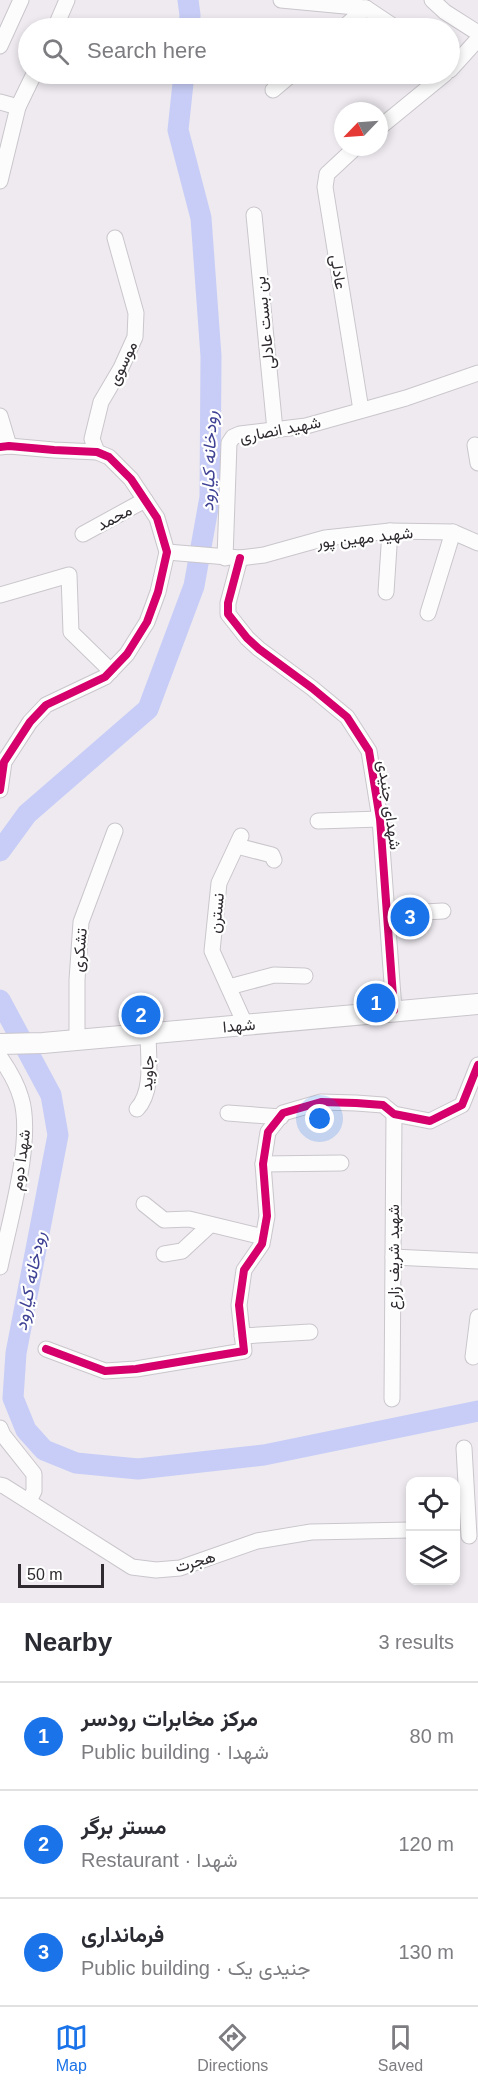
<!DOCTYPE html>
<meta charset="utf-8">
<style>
:root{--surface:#fff;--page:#f7f7f7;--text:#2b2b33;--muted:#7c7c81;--line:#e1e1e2;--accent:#1a73e8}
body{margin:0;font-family:Arial,Vazirmatn,sans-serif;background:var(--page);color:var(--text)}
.controls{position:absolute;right:18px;bottom:18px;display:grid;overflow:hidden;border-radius:12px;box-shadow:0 3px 9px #0003}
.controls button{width:54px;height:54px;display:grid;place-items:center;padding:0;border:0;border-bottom:2px solid var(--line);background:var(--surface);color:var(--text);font:30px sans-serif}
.compass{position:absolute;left:334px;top:102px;width:54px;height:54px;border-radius:50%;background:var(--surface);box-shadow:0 3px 9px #0003;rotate:245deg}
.scale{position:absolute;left:18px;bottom:15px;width:86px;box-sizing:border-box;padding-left:6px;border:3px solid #2e2a2f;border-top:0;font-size:16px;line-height:21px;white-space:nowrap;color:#2e2a2f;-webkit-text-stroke:4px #fff;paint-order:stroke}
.you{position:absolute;left:320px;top:1119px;width:21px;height:21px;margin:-15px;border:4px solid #fff;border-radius:50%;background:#1a73e8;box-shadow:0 0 0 9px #1a73e833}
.badge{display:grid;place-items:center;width:39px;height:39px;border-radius:50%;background:var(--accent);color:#fff;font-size:20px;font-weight:700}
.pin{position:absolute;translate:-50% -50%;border:3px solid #fff;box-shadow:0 2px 6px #0006}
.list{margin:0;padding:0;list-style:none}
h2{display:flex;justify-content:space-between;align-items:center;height:78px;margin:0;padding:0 24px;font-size:26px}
h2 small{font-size:20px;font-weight:400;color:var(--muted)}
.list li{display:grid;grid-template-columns:39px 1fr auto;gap:18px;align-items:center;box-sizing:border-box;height:108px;padding:0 24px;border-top:2px solid var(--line)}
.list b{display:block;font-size:22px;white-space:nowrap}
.list p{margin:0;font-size:20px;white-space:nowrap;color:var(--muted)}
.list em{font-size:20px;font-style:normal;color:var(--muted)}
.icon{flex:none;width:33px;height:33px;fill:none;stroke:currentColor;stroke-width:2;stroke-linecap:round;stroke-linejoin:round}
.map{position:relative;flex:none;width:478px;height:1603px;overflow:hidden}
.search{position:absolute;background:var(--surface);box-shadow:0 3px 9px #0003;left:18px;right:18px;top:18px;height:66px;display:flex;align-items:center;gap:15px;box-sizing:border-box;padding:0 21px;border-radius:33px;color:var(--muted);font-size:22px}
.sheet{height:402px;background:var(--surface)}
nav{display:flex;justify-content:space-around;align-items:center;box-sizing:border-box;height:84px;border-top:2px solid var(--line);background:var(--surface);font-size:16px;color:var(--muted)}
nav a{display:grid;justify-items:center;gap:3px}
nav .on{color:var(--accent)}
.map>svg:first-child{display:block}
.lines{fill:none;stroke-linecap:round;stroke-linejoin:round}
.river{stroke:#c7cdf6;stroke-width:21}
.minor-casing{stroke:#cac6cb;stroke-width:17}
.major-casing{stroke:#cac6cb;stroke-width:22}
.minor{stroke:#fcfcfd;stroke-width:15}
.major{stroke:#fcfcfd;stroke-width:20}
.cycleway-casing{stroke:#fff;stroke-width:11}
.cycleway{stroke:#d6006c;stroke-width:8}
.labels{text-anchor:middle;stroke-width:4.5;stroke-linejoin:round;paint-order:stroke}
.street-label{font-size:16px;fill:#2e2a2f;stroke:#fff}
.water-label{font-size:18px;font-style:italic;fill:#3f4294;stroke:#fff}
</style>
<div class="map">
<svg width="478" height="1603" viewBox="0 0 478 1603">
<rect width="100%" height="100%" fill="#eeeaf0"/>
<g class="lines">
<g class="river">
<path d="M188,0L190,15L189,28"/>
<path d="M0,851L27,814L148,709L194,586L210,497L211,356L201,218L178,130L184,74"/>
<path d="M0,1000L51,1095L58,1135L16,1353L13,1398L26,1430L44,1450L76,1463L138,1469L264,1455L478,1411"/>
</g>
<defs>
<g id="minor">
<path d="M281,0L366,8L396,28"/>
<path d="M432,0L445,12L478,33"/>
<path d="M55,28L67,0"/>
<path d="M343,28L366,8"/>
<path d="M0,46L21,0"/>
<path d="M450,70L478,39"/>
<path d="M273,90L292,74"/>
<path d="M0,102L18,107"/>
<path d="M379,128L445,74"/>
<path d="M356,147L327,174L325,187L361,410"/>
<path d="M0,181L18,107L34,74"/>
<path d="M254,215L275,430"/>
<path d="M0,416L9,446"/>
<path d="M475,445L478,463"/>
<path d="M0,447L9,446L54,450L97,452L109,457L131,479L157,518L167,552L158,592L147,622L127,654L105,677L46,705L30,722L4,762L0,790"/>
<path d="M97,452L92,439L101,402L121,368L135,337L136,313L115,238"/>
<path d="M83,534L145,500"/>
<path d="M167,552L240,558L264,555L325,538L390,531L453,532L478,543"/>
<path d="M225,558L229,443L233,437L240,434L306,426L406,398L478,373"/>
<path d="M240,558L228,603V614L247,638L259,649L312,688L347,717L369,751L380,819L394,1010"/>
<path d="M386,592L390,531"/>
<path d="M0,595L69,575L71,632L111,671"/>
<path d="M428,613L453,532"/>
<path d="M318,821L380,819"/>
<path d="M241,836L219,883L212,951L245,1024"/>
<path d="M237,846L272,855L274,860"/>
<path d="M388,914L443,911"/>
<path d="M229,987L274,975L305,976"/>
<path d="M77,1039V980L81,922L115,831"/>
<path d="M0,1057C9,1070 17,1083 21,1098C34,1140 9,1223 0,1267"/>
<path d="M137,1109C154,1091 148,1057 148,1033"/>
<path d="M228,1113L281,1117"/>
<path d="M263,1164L341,1163"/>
<path d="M144,1204L164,1220L189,1219L263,1237"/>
<path d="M164,1254L182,1251L210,1225"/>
<path d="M393,1257L478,1261"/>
<path d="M242,1336L310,1332"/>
<path d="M46,1349L105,1371L136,1369L244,1351L239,1305L244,1270L262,1244L267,1216L263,1164L268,1132L283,1113L321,1102L356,1103L383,1105L394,1114L430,1121L462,1105L478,1065"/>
<path d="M473,1357L478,1317"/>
<path d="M392,1399L394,1114"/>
<path d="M0,1428L3,1435L34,1474V1491L29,1501"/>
<path d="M464,1448L469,1536"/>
<path d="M0,1485L4,1486L132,1567L156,1570L180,1568L257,1541L311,1532L410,1530"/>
</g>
<path id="major" d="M0,1044L43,1043L478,1004"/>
</defs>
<use href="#minor" class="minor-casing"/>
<use href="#major" class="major-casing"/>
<use href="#minor" class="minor"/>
<use href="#major" class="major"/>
<defs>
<g id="cycleway">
<path d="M0,447L9,446L54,450L97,452L109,457L131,479L157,518L167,552L158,592L147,622L127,654L105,677L46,705L30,722L4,762L0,790"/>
<path d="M240,558L228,603V614L247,638L259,649L312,688L347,717L369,751L380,819L394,1010"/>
<path d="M46,1349L105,1371L136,1369L244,1351L239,1305L244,1270L262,1244L267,1216L263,1164L268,1132L283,1113L321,1102L356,1103L383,1105L394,1114L430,1121L462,1105L478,1065"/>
</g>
</defs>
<use href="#cycleway" class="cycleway-casing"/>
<use href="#cycleway" class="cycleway"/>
</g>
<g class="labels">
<g class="street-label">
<text transform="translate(339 272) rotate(81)" y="6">عادلی</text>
<text transform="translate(264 323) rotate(-96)" y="6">بن بست عادلی</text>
<text transform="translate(122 363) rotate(-64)" y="6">موسوی</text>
<text transform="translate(280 429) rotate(-11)" y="6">شهید انصاری</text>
<text transform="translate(114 517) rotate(-28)" y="6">محمد</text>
<text transform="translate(365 537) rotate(-6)" y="6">شهید مهین پور</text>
<text transform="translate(390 805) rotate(82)" y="6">شهدای جنیدی</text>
<text transform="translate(216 913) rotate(-84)" y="6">نسترن</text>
<text transform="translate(79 950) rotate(-85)" y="6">تشکری</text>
<text transform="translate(239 1025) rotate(-5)" y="6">شهدا</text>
<text transform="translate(147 1073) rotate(-87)" y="6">جاوید</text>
<text transform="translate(20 1160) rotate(-82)" y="6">شهدا دوم</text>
<text transform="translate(393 1257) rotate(-90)" y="6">شهید شریف زارع</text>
<text transform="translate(195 1561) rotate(-16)" y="6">هجرت</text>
</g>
<g class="water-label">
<text transform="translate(209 461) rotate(-88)" y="6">رودخانه کیارود</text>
<text transform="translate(30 1281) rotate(-79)" y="6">رودخانه کیارود</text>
</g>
</g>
</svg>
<div class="controls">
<button><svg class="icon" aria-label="locate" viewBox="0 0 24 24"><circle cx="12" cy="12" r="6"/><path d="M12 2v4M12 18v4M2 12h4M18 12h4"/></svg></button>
<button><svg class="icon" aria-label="layers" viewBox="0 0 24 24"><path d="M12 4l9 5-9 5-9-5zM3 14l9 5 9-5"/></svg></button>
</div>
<svg class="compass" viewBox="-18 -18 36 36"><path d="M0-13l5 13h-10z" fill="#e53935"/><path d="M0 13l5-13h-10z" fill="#7c7c81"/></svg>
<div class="scale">50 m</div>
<div class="you"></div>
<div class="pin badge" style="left:376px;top:1003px">1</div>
<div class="pin badge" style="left:141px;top:1015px">2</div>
<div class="pin badge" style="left:410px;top:917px">3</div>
<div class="search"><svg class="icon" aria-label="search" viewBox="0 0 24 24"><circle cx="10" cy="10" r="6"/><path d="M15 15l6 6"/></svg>Search here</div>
</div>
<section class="sheet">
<h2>Nearby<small>3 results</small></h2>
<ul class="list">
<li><span class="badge">1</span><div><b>مرکز مخابرات رودسر</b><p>Public building · شهدا</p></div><em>80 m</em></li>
<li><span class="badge">2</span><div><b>مستر برگر</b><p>Restaurant · شهدا</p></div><em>120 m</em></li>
<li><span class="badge">3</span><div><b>فرماندارى</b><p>Public building · جنیدی یک</p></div><em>130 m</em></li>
</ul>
</section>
<nav>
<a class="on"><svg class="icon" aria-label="map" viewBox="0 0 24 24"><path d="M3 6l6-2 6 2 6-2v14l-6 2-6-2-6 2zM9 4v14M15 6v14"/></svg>Map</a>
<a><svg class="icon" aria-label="directions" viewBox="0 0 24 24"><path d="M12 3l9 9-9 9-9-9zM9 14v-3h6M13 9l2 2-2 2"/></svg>Directions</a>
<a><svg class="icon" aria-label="saved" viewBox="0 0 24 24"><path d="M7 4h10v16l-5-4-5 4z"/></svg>Saved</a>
</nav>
